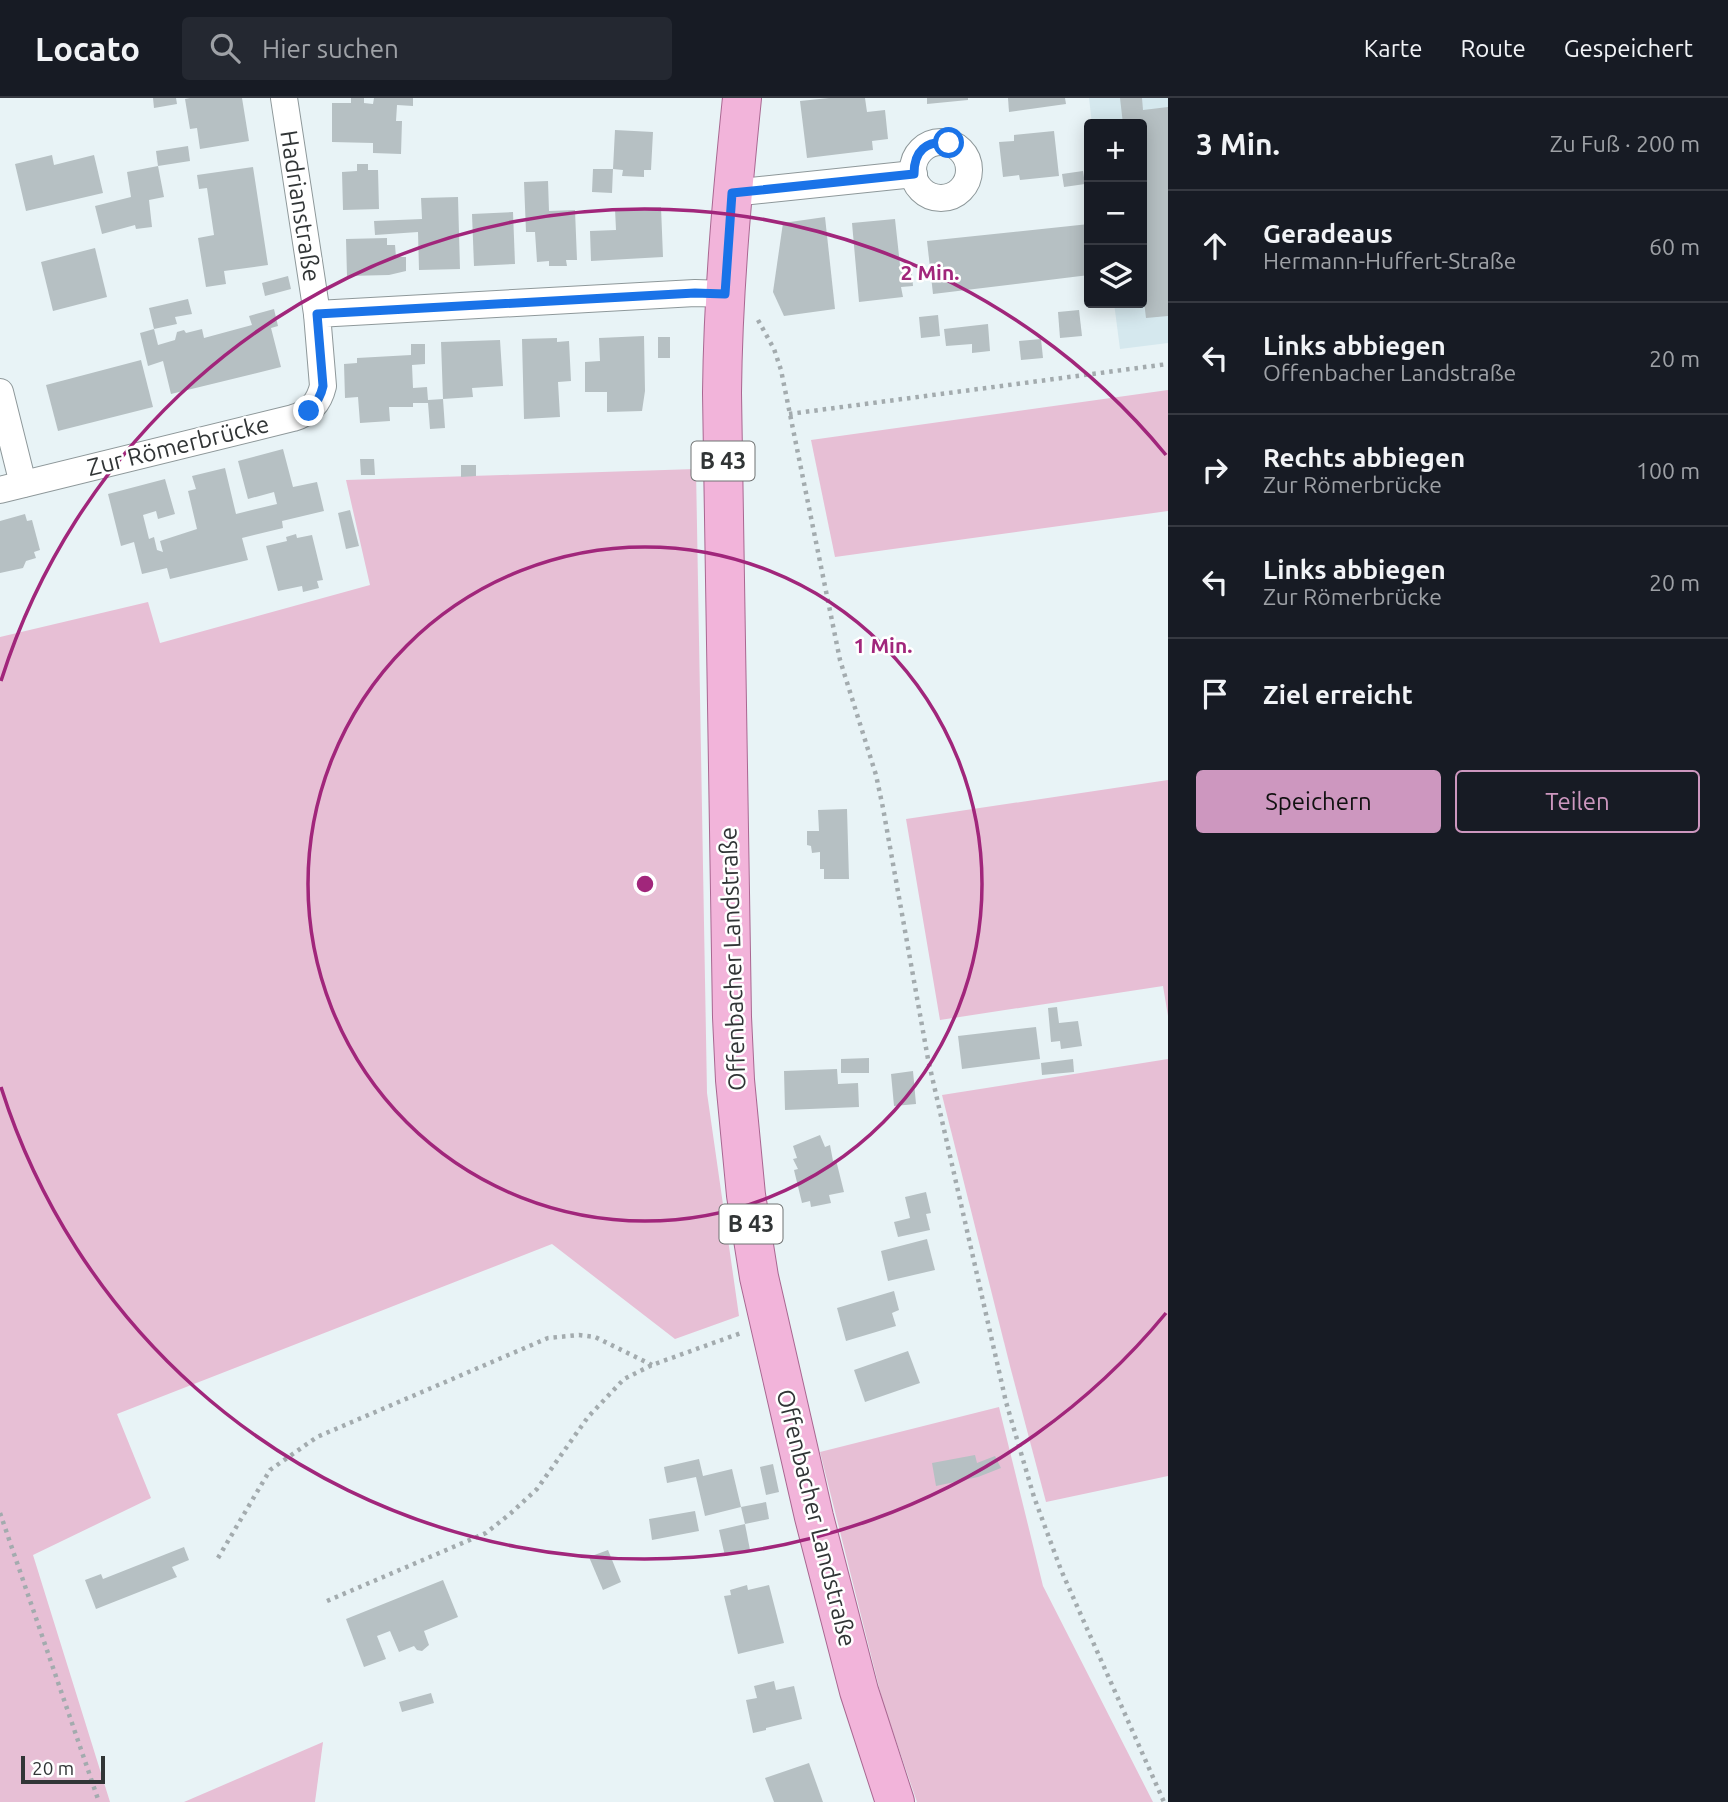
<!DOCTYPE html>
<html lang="de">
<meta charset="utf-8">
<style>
:root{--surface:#171b24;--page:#242831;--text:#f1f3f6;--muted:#9ea1a6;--line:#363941;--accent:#cd97bf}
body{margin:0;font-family:Ubuntu,sans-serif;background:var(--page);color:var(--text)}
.controls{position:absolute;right:21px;top:21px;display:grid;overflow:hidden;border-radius:7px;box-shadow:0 4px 18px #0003}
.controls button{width:63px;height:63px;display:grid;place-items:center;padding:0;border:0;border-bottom:2px solid var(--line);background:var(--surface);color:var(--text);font:35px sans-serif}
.scale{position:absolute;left:21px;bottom:18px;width:84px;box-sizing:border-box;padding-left:7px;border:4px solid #313536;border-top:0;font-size:19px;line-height:24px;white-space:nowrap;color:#313536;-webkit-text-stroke:5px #fff;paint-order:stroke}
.stop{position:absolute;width:21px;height:21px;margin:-16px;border:5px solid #1a73e8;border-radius:50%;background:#fff}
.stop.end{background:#1a73e8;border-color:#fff;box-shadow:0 2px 7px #0008}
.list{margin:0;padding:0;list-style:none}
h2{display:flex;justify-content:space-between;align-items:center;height:91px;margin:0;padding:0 28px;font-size:30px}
h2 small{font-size:23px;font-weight:400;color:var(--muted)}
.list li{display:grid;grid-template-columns:46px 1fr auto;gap:21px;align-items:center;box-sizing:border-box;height:112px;padding:0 28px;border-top:2px solid var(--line)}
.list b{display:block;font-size:26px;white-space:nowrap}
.list p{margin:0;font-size:23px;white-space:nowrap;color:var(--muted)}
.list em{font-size:23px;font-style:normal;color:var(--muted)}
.actions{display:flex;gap:14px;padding:21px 28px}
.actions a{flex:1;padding:16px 0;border:2px solid var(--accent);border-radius:7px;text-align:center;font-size:24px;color:var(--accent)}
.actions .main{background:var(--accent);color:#111}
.icon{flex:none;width:38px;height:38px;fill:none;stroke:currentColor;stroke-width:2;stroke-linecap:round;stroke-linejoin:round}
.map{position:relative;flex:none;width:1168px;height:1704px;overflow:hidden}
header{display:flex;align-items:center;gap:42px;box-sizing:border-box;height:98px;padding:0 35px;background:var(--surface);border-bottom:2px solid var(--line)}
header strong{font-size:33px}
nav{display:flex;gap:38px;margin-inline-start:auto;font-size:24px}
.search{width:490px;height:63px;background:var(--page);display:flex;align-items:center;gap:18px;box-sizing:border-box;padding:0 24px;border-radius:7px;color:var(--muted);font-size:26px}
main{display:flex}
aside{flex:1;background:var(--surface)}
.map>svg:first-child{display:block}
.built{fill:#d5e8ee}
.green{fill:#e7bfd5}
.building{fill:#b6c0c3}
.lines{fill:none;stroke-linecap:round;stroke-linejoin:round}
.minor-casing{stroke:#8e989a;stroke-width:28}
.primary-casing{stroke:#a96791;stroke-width:40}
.path{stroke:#a3abae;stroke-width:4.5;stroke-dasharray:3.5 5;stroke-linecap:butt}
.minor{stroke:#fff;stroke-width:26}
.primary{stroke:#f2b4da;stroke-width:38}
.route{stroke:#1a73e8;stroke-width:9}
.ring{fill:none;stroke:#a1267b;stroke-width:3.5}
.labels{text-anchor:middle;stroke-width:5;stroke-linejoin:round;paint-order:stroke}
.shield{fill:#fff;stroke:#6f7272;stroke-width:2}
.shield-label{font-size:23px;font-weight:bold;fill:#313536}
.street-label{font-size:24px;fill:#313536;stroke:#fff}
.centre{fill:#a1267b;stroke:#fff;stroke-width:3.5}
.ring-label{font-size:21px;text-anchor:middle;font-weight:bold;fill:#a1267b;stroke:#fff;stroke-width:5;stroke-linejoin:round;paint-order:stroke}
</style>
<header>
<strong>Locato</strong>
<div class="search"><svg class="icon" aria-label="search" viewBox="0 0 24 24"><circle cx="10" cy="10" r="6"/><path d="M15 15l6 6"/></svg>Hier suchen</div>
<nav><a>Karte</a><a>Route</a><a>Gespeichert</a></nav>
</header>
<main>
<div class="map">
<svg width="1168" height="1704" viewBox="0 0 1168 1704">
<rect width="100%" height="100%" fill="#e8f3f6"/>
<path class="built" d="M1089,0H1168V245L1120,251L1114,205H1142V26H1092Z"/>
<g class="green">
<path d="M1168,292V413L835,459L811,342Z"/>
<path d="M696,371L707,995L739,1218L675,1241L552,1146L117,1316L151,1400L33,1457L110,1704H0V539L148,504L160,545L370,487L346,382Z"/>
<path d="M1168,682V918L1163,888L940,922L906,721Z"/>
<path d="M1168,961V1378L1046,1404L1010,1268L942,997Z"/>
<path d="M999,1309L1043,1488L1153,1704H917L883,1605L820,1354Z"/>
<path d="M323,1644L315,1704H184Z"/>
</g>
<g class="building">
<path d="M153,0H176L177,6L154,10Z"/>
<path d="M190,0H242L249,43L200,51L197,30L190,31L185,1Z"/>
<path d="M351,0H364V5L373,6L374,0H413V8L397,7L396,23H402L401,56L373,55V45L332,44V5H351Z"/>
<path d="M829,0H865L867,14L885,12L888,41L872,43L873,52L807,60L800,3Z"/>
<path d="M927,0H968V2L927,6Z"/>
<path d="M1008,0H1065L1066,6L1009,14Z"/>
<path d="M1120,0H1142L1143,12L1168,9V218L1146,220L1142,187V26H1123Z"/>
<path d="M615,32L653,34L651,72H644V79L622,78L623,72L613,71L612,95L592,94L593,71H613Z"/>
<path d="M1054,33L1059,78L1020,82L1019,77L1003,79L999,44L1014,43V37Z"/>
<path d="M188,48L190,63L158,68L156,53Z"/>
<path d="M52,57L54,67L94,57L103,95L26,113L15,66Z"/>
<path d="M357,66H368V72H378L379,111L343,112L342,74L357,73Z"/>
<path d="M158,68L164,99L149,102L152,129L136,131L135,127L102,136L95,108L131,99L127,74Z"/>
<path d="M253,69L268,167L224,173L226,186L206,189L198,140L214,137L207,90L199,91L197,77Z"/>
<path d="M1083,73L1085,86L1064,89L1062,76Z"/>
<path d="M548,83L549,113L575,112L577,162H566L567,168H549V163L537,164L535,134H526L524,84Z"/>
<path d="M458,99L460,171L419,172L418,134L375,137L374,123L422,121L421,100Z"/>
<path d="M661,109L663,159L591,163L590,133L616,132L615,111Z"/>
<path d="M513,114L515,166L474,168L472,116Z"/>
<path d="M825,119L835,211L784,218L773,194L783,125Z"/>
<path d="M895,121L900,167L911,166L913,188L901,189L903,199L859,204L852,125Z"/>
<path d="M1089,126V177L933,196L927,143Z"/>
<path d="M387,140V147H395L396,159H406V173L389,177L347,178L346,141Z"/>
<path d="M95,150L107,199L53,213L41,164Z"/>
<path d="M288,178L291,191L265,198L262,185Z"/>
<path d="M188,201L192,216L175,219L177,226L154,231L149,210Z"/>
<path d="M274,211L278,228L271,230L281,269L171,296L163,263L148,268L140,235L154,231L158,247L175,242L177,234L184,232L186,235L202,231L204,240L252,227L249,218Z"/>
<path d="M1079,212L1082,238L1060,240L1058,214Z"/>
<path d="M938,217L940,238L921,240L919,219Z"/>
<path d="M988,226L990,253L972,255V246L946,248L944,231Z"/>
<path d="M644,238L645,293L642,313L607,314V294H585V264L600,263L599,240Z"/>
<rect x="658" y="239" width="12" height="21"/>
<path d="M557,240V244L569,243L571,283L558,284L560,319L524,321L522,241Z"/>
<path d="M1041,241L1043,260L1021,262L1019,243Z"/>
<path d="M500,242L503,288L472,290L473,299L443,301L445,330L430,331L428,305H413V309H389L390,323L360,325L358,299L345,300L344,266L357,265V260L411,257V246H425V266L412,267L413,290L427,289L428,302L443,301L441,244Z"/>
<path d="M141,262L153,309L58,333L46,287Z"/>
<path d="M283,351L293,389L317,384L324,413L282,423L283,430L242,440L248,462L170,481L167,470L142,476L134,444L121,448L108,396L165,381L175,416L158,421L156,413L143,417L149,441L154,439L157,452L163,454L160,443L197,431L188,393L196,391L192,378L225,370L236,416L277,406L274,394L248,401L238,363Z"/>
<path d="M360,361H374L375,377H361Z"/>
<path d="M461,367H476V378L461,379Z"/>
<path d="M350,412L359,448L346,451L338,415Z"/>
<path d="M25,416L27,423L32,422L40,452L34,454L36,460L26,463L23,470L0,475V423Z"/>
<path d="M296,436L297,440L312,437L323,482L317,483L319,490L303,494L302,488L278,493L266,448L287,443L286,439Z"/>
<path d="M847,711L849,781H824V771H820V754L812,755L811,748L807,747V733H819L818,712Z"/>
<path d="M1057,909L1059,925L1078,923L1082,948L1061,951L1060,943L1051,944L1048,910Z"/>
<path d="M1036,929L1040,961L962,971L958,938Z"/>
<path d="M869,960V975H841V961Z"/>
<path d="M1073,961L1074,974L1042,977L1041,965Z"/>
<path d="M837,971L838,986L858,985L859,1009L785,1012L784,973Z"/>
<path d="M913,973L916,1006L894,1008L891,976Z"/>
<path d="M820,1037L825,1049L830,1047L833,1063L836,1062L844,1094L829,1097L831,1105L811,1109L810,1103L802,1105L794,1072L798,1071L793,1061L797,1060L793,1048Z"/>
<path d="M926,1094L931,1115L926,1116L930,1132L898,1139L894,1124L910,1120L905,1099Z"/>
<path d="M927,1141L935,1172L888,1183L881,1153Z"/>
<path d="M894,1193L899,1212L892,1215L896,1228L846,1243L837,1210Z"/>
<path d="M908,1253L920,1285L865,1304L854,1272Z"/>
<path d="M975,1357L977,1365L995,1358L1001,1370L978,1379L936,1388L932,1365Z"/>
<path d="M699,1361L703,1378L732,1371L741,1409L705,1418L696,1379L667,1385L664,1369Z"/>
<path d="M773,1366L779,1394L766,1397L760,1369Z"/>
<path d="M766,1404L769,1421L745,1426L741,1409Z"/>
<path d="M695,1413L699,1433L652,1442L649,1421Z"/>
<path d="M745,1426L750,1452L725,1458L719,1432Z"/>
<path d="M184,1449L189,1462L172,1469L177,1479L96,1511L85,1482L101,1476L103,1481Z"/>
<path d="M608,1452L621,1484L603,1492L589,1459Z"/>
<path d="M443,1482L458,1519L424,1533L429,1547L422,1553L417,1552L414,1548L399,1554L390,1533L377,1538L386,1561L364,1569L346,1521Z"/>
<path d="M747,1487L748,1492L769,1487L784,1545L738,1556L724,1498L731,1497L730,1492Z"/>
<path d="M774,1583L776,1592L794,1588L802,1621L766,1630V1632L753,1635L746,1602L757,1600L754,1588Z"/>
<path d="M431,1595L434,1605L402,1614L399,1604Z"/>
<path d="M809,1665L823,1704H774L765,1680Z"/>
</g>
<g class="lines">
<defs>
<g id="minor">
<path d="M284,0L317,216"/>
<circle cx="941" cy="72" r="28"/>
<path d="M732,95L914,76"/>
<path d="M0,294L23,386"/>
<path d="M0,392L293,320C310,315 319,305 323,288L317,216L695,195L725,196"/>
</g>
<path id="primary" d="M742,0C732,98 723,196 722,295L732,919L735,982L746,1097L759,1179L814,1419L859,1593L895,1704"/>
</defs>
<use href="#minor" class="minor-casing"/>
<use href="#primary" class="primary-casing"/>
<g class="path">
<path d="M758,222L774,251L781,272L840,562L876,677L883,710L928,961L1006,1304L1034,1399L1061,1472L1164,1704"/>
<path d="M789,316L1168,266"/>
<path d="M0,1415L99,1704"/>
<path d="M218,1460L270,1372L317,1339L548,1240L579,1237L595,1239L652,1267"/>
<path d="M327,1503L486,1435L511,1415L537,1391L588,1319L624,1281L652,1267L741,1235"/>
</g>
<use href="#minor" class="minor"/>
<use href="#primary" class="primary"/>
</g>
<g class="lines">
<path class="route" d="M309,313C317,305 321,298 323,288L317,216L695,195L725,196L732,95L914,76C914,53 926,42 949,45"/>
</g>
<g class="ring">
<circle cx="645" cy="786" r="337"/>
<path d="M1166 1215A675 675 0 0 1 1 989M1 583A675 675 0 0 1 1166 357"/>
</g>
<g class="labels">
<g class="shield">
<rect x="691.5" y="343.5" width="63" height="39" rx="5"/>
<rect x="719.5" y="1106.5" width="63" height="39" rx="5"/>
</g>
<g class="shield-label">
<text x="723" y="371">B 43</text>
<text x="751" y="1134">B 43</text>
</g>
<g class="street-label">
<text transform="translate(300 108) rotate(81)" y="8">Hadrianstraße</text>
<text transform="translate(178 348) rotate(-14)" y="8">Zur Römerbrücke</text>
<text transform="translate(733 861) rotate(-92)" y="8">Offenbacher Landstraße</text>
<text transform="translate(816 1420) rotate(76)" y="8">Offenbacher Landstraße</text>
</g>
</g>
<circle cx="645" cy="786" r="10" class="centre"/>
<g class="ring-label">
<text x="930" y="182">2 Min.</text>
<text x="883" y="555">1 Min.</text>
</g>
</svg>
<div class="controls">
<button>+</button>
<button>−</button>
<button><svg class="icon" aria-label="layers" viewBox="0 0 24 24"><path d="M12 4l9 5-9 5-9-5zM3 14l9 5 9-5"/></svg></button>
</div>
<div class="scale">20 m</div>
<div class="stop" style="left:949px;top:45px"></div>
<div class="stop end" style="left:309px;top:313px"></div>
</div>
<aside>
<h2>3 Min.<small>Zu Fuß · 200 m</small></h2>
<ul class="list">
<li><svg class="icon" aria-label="ahead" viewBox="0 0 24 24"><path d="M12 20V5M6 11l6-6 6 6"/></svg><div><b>Geradeaus</b><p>Hermann-Huffert-Straße</p></div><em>60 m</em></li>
<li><svg class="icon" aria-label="left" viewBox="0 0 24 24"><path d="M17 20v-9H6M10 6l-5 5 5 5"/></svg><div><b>Links abbiegen</b><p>Offenbacher Landstraße</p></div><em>20 m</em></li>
<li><svg class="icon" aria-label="right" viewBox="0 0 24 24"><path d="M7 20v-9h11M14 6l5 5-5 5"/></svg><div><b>Rechts abbiegen</b><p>Zur Römerbrücke</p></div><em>100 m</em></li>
<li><svg class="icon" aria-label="left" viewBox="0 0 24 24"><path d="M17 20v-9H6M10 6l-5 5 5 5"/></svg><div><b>Links abbiegen</b><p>Zur Römerbrücke</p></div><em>20 m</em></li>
<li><svg class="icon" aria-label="arrive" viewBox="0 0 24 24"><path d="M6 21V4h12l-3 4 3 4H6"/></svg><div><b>Ziel erreicht</b></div></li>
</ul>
<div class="actions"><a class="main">Speichern</a><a>Teilen</a></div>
</aside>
</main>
